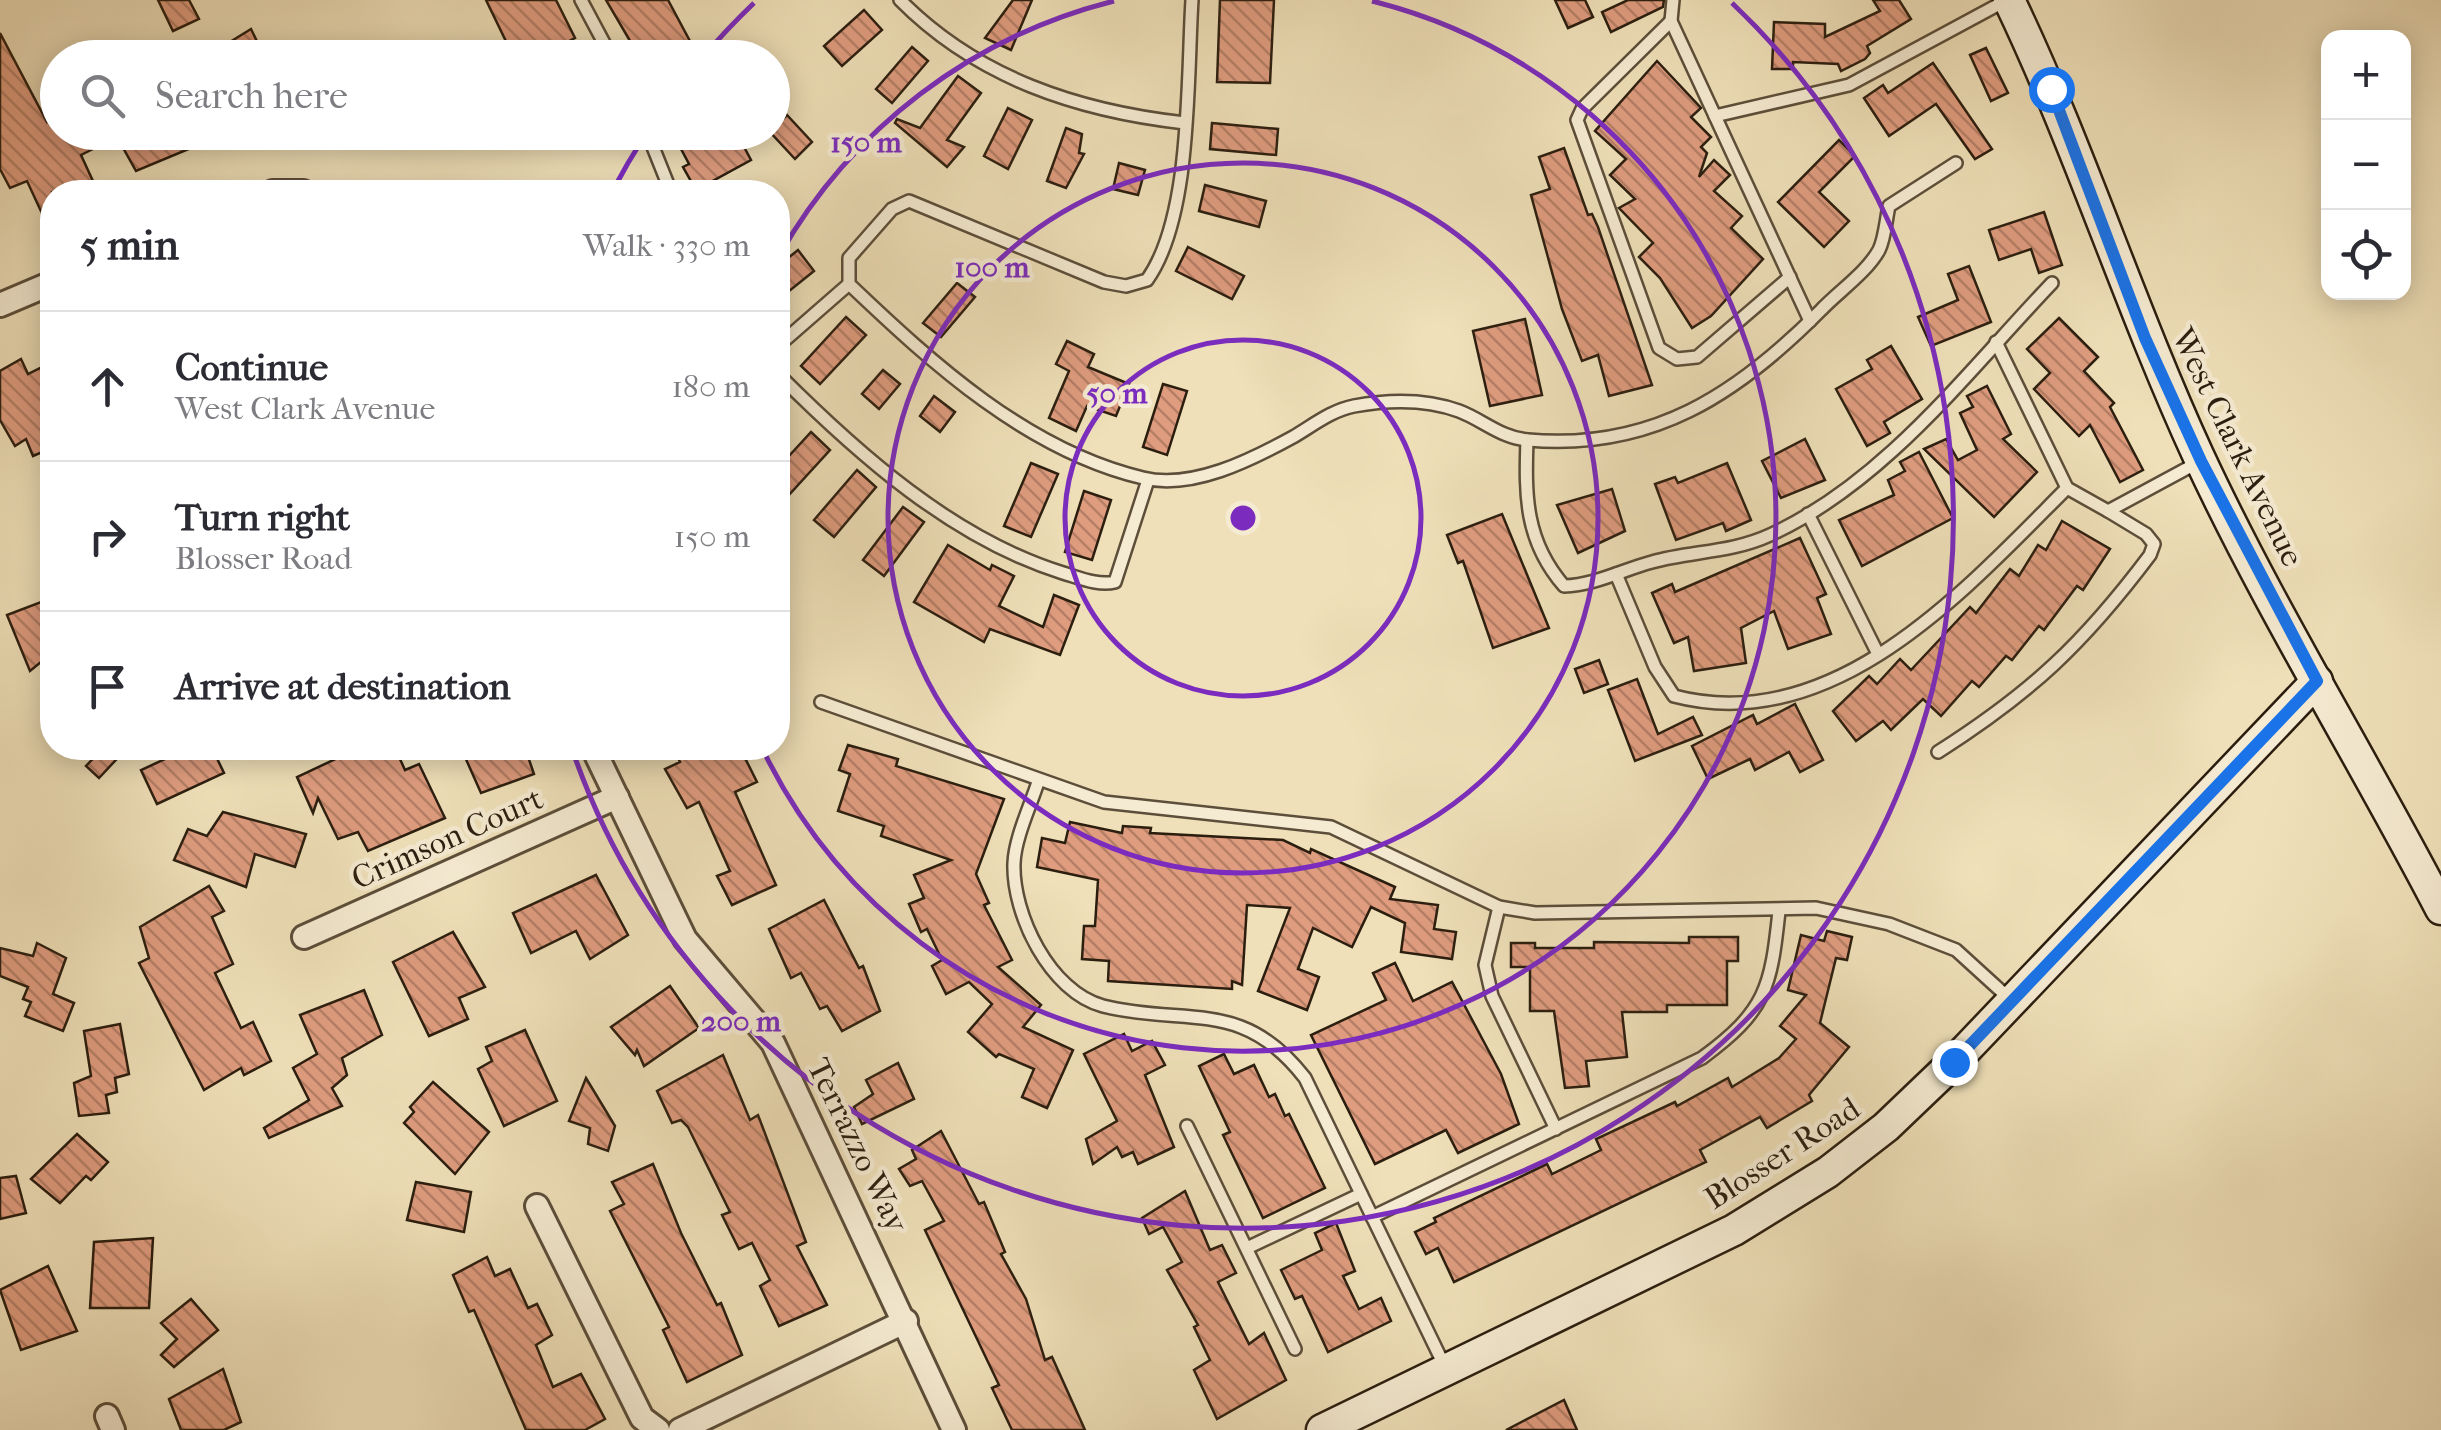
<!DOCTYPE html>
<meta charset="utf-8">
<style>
:root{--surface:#fff;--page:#f7f7f7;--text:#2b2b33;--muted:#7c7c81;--line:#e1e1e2}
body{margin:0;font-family:"IM FELL French Canon",serif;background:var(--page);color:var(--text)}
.controls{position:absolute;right:30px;top:30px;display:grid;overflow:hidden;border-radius:20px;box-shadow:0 5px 25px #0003}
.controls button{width:90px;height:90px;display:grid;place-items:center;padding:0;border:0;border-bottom:2px solid var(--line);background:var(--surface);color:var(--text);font:50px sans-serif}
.stop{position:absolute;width:30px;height:30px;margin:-22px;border:8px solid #1a73e8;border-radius:50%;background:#fff}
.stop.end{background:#1a73e8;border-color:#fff;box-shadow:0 2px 10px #0008}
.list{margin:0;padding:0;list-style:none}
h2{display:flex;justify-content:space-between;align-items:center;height:130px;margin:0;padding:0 40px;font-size:42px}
h2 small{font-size:32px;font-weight:400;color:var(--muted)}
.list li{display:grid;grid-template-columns:65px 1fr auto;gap:30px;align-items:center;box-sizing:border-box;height:150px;padding:0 40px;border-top:2px solid var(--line)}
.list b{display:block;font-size:38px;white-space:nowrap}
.list p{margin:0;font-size:32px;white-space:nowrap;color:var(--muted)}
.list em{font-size:32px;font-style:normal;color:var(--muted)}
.icon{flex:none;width:55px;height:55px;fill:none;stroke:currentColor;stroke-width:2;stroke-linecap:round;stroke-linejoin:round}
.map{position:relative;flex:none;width:2441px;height:1430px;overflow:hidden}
.search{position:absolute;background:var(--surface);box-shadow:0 5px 25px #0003;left:40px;top:40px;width:750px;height:110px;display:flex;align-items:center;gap:25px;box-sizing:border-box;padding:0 35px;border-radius:55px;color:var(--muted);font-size:38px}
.panel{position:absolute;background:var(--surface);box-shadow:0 5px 25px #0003;left:40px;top:180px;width:750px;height:580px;border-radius:40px}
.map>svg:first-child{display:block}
.building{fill:url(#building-back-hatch);stroke:#2b1e0f;stroke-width:2.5}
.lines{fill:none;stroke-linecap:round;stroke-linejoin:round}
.lane-casing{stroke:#5c4e3a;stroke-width:16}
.street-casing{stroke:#5c4e3a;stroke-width:28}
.secondary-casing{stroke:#2b1e0f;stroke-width:35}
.lane{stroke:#f5ebd2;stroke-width:11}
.street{stroke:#f5ebd2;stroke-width:22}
.secondary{stroke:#f5ebd2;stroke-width:30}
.route{stroke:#1a73e8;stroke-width:12}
.ring{fill:none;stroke:#7b2cbf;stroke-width:5}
.labels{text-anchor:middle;stroke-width:9;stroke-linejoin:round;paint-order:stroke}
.street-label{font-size:32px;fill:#2b1e0f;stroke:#f5ebd2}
.centre{fill:#7b2cbf;stroke:#f5ebd2;stroke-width:5}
.ring-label{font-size:30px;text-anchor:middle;font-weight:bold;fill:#7b2cbf;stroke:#f5ebd2;stroke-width:9;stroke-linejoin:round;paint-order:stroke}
</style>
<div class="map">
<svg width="2441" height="1430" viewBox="0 0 2441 1430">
<defs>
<pattern id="building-back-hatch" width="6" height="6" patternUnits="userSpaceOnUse" patternTransform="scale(2.5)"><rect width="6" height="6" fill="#df9c7f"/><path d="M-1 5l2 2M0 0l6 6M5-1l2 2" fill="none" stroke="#b57f66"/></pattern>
</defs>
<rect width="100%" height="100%" fill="#efe0b9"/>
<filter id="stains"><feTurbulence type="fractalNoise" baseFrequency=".002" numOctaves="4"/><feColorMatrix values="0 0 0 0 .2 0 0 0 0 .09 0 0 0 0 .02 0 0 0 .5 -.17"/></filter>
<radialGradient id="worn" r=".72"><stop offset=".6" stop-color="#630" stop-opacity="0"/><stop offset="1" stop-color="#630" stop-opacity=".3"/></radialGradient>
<g class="building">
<path d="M158,0H189L199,19L173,31Z"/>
<path d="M486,0H556L575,38L536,58H514Z"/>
<path d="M606,0H668L699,58H640Z"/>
<path d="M1013,0H1032L1011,50L985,38Z"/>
<path d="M1220,0H1274L1270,83L1217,82Z"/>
<path d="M1555,0H1585L1593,17L1568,28Z"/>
<path d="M1628,0H1664L1663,7L1611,32L1602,12Z"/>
<path d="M1873,0H1899L1911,19L1867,46L1870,53L1865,59L1841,71L1838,64L1793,62V69H1772L1774,22L1825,24V37L1880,11Z"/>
<path d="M864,10L882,30L842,66L824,46Z"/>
<path d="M251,29L265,58H204Z"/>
<path d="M0,33L47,122L58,116V132L227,133L136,171L117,137L81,155L98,192H52V235L27,181L10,188L0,169Z"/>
<path d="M912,47L928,61L892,103L876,89Z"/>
<path d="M1986,48L2008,93L1991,101L1970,55Z"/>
<path d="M1657,61L1701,108L1691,117L1711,137L1701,147L1707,153L1699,177L1714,160L1730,175L1714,191L1742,216L1731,228L1763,259L1711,316L1692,328L1660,278L1639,257L1653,243L1619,208L1635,199L1610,175L1626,159L1595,131Z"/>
<path d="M1933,63L1992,149L1975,159L1936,104L1889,136L1864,98L1883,85L1888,93Z"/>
<path d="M958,76L981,93L947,140L964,147L947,167L895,123L897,119L920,128Z"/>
<path d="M1008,108L1032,120L1008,169L984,156Z"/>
<path d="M787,115L812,142L795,159L770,132Z"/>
<path d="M1212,123L1278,129L1276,155L1210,149Z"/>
<path d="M1066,128L1082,134L1079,153L1084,154L1066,188L1047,181Z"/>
<path d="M672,132H736L751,160L696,190L683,167L689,164Z"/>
<path d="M1839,140L1855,156L1819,192L1849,221L1824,247L1778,202Z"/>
<path d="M1564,148L1588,215L1592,214L1598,227L1652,385L1609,396L1598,355L1582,361L1562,309L1531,195L1550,189L1539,157Z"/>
<path d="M1119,163L1145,170L1138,195L1113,189Z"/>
<path d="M1205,185L1266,201L1259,227L1199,211Z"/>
<path d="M2044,212L2062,265L2039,273L2031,249L1999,260L1989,230Z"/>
<path d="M1188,247L1244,276L1232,299L1176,271Z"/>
<path d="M798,250L814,271L778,300V266Z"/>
<path d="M1969,266L1991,322L1931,346L1918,317L1958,300L1948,274Z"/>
<path d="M957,283L975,297L941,337L923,323Z"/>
<path d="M846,317L866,335L820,384L801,366Z"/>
<path d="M2059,318L2098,357L2084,371L2114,403L2110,407L2143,470L2120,482L2090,425L2079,436L2034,389L2050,373L2027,349Z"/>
<path d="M1525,319L1542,395L1490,406L1473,331Z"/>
<path d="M1067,341L1094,354L1088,367L1129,384L1116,416L1087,406L1076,431L1049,418L1069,371L1056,364Z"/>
<path d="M1891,346L1922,399L1884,422L1890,433L1867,446L1836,389L1872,369L1867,360Z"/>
<path d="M21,359L28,374L52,362V448L33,456L26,439L15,446L0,420V371Z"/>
<path d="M883,370L900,384L879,409L862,394Z"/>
<path d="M1163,384L1187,391L1167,455L1143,447Z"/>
<path d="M1987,386L2011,434L2003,439L2037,472L1994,517L1924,449L1946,439L1958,460L1977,450L1960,413L1973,407L1967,396Z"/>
<path d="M934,396L955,412L940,432L920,416Z"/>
<path d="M811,432L830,450L788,496L778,486V468Z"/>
<path d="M1805,439L1825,480L1781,498L1762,461Z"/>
<path d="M1919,452L1953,518L1862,566L1839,520L1894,495L1888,480L1905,471L1900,462Z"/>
<path d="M1031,463L1058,474L1031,537L1004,526Z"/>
<path d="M1727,463L1751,520L1726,531L1723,523L1676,540L1655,484L1675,477L1678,483Z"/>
<path d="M857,470L876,487L834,537L814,520Z"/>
<path d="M1612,489L1625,531L1578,553L1557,505Z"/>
<path d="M1084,491L1111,500L1092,560L1065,552Z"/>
<path d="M903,507L924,522L884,576L863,560Z"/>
<path d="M1502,514L1549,628L1493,648L1463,561L1458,563L1447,535Z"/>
<path d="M2062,521L2110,549L2083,590L2077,586L2044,630L2039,626L2012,660L2006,656L1979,687L1972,681L1941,716L1923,699L1891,730L1883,721L1856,741L1833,711L1869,676L1877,684L1900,659L1911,670L1970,607L1976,613L2010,569L2019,576L2038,545L2046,550Z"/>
<path d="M1800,538L1826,594L1817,598L1831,634L1788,649L1774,611L1741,628L1746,663L1694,671L1688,637L1674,643L1652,593L1672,584L1675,592Z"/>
<path d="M948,545L990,570L992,565L1014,576L999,606L1043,627L1054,595L1079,605L1060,655L990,629L984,642L914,602Z"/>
<path d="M41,602L52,627V653L30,671L7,615Z"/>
<path d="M1599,660L1608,684L1584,693L1575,669Z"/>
<path d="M1637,679L1658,734L1693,717L1702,735L1635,761L1608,690Z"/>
<path d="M1795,704L1823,760L1800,772L1789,752L1755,770L1750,759L1708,779L1692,746L1753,715L1757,724Z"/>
<path d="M848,745L898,759L896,766L1004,799L976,874L989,903L984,905L1012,960L998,967L1041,1005L1023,1027L1073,1050L1047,1108L1022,1097L1034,1069L999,1054L996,1057L968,1032L992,1004L969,982L946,994L932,966L942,960L927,929L921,932L909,904L924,898L914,875L951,860L881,836L884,826L838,811L850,774L839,770Z"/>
<path d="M103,748H127L99,778L86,766Z"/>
<path d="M189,748H212L224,773L157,804L141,770Z"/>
<path d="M359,748H368L372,754L395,748L405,770L419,764L445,818L368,851L358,832L338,839L318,798L313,813L297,777Z"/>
<path d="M461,748H525L534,774L481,793Z"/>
<path d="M673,748H740L757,782L735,792L776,885L732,905L717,876L730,871L699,802L687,808L665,769L680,762Z"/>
<path d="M223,812L306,834L295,867L255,854L246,887L174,860L188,829L207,836Z"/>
<path d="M1070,822L1122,833L1123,826L1151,828L1150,833L1283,840L1310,853L1311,849L1395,887L1390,899L1438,905L1434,929L1456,932L1452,959L1401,952L1405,923L1371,907L1352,947L1313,928L1298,969L1319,977L1307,1010L1258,991L1290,908L1247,905L1242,985L1232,981V989L1108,981L1109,961L1082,959L1084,926H1095L1098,880L1037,867L1042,838L1065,843Z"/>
<path d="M596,875L628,935L590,959L576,931L531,953L513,913Z"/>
<path d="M209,886L224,911L212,917L233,964L215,973L241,1028L253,1022L271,1061L244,1075L241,1068L204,1090L139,963L149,958L140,927Z"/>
<path d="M824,900L859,968L863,966L880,1011L842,1031L827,1006L820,1009L801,973L791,978L769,929Z"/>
<path d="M1827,931L1852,937L1847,960L1836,958L1820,1023L1849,1047L1809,1095L1812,1101L1767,1128L1760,1117L1700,1150L1706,1162L1454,1282L1438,1248L1426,1254L1415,1232L1436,1222L1434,1218L1547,1164L1552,1174L1601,1150L1596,1139L1675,1102L1677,1106L1728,1078L1732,1087L1779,1058L1796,1039L1780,1026L1806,995L1788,990L1801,935L1824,941Z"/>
<path d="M453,932L485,987L459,998L468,1019L429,1036L393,962Z"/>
<path d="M1689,937H1738V961H1727V1005H1667V1012H1622L1627,1057L1586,1061L1589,1086L1565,1088L1554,1011H1530V967H1511V943H1535V948H1594V942L1689,943Z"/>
<path d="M37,943L66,958L53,994L74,1003L63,1031L25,1016L31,1002L23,999L28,987L0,976V948L33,956Z"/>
<path d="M1395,963L1413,1001L1452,982L1501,1074L1519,1124L1458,1153L1446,1130L1375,1164L1311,1035L1386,1000L1373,973Z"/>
<path d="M670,986L699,1028L644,1066L637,1050L635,1055L611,1027Z"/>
<path d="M364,990L382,1035L342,1058L347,1075L332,1088L342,1106L269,1138L264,1128L309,1100L293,1068L317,1054L300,1015Z"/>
<path d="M120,1024L129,1074L115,1078L117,1092L106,1095L109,1113L79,1116L74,1083L91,1076L84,1031Z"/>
<path d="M525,1030L557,1101L504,1126L478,1069L492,1061L486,1047Z"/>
<path d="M1124,1034L1132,1051L1152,1041L1165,1065L1145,1075L1174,1147L1138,1164L1133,1152L1122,1157L1117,1147L1093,1164L1086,1139L1117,1121L1084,1054Z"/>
<path d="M1224,1054L1234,1074L1254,1065L1269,1097L1275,1094L1285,1116L1289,1114L1325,1188L1263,1218L1223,1135L1230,1132L1199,1066Z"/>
<path d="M723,1055L750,1120L758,1115L806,1242L797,1246L827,1305L779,1326L760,1286L770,1280L752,1243L739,1249L722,1215L730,1212L688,1127L681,1120L672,1123L657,1091Z"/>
<path d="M898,1063L914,1099L862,1124L854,1107L873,1094L866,1080Z"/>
<path d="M586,1078L615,1126L608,1151L588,1144L590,1128L569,1121Z"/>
<path d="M433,1082L489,1132L455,1174L404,1123L414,1112L410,1107Z"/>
<path d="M941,1131L979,1204L984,1202L1005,1252L1001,1254L1026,1299L1045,1360L1052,1357L1085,1430H1012L992,1388L999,1385L925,1230L944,1221L922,1181L910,1186L899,1169L916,1159L912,1150Z"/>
<path d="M77,1134L108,1162L91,1180L86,1176L60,1203L31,1179Z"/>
<path d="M653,1164L681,1233L717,1305L721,1303L742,1355L687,1382L663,1330L669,1327L610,1211L624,1204L612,1182Z"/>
<path d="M16,1176L26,1213L0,1219V1178Z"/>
<path d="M416,1182L471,1192L464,1232L407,1220Z"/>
<path d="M1185,1191L1210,1250L1222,1245L1236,1273L1218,1282L1249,1344L1264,1333L1286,1380L1217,1419L1194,1370L1210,1360L1194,1327L1198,1325L1167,1270L1182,1262L1163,1227L1149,1234L1142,1218Z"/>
<path d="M1336,1223L1355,1271L1343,1276L1359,1309L1381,1298L1391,1321L1328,1352L1302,1296L1295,1299L1281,1270L1322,1250L1315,1233Z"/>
<path d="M153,1238L149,1308H90L94,1242Z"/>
<path d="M487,1257L495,1276L510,1269L528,1308L537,1304L552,1335L536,1345L553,1387L581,1374L605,1419L585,1430H526L474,1310L469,1312L453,1275Z"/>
<path d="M48,1266L77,1331L21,1350L0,1290Z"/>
<path d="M191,1299L218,1330L174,1367L161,1355L177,1339L161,1323Z"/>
<path d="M223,1369L241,1422L224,1430H181L169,1399Z"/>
<path d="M1564,1400L1577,1430H1506Z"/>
</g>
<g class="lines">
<defs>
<g id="lane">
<path d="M581,0L612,58"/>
<path d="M900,0C977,78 1078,111 1185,123"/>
<path d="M1192,0C1187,78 1192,217 1147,280L1126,286L1104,282L909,201L892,209L849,258V284C933,364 1028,451 1143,478C1192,490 1251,460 1293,437C1312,426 1332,410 1354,406C1387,400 1426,399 1459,411C1483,420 1501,438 1528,440C1652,451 1738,394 1821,310C1838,292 1867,272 1879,250C1885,238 1886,219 1889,206L1956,163"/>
<path d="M1673,0L1671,21L1810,321"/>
<path d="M1671,21L1582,109L1577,120L1659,348L1677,359L1697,357L1790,277"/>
<path d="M1715,116L1849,85L2007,0"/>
<path d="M647,132L671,192"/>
<path d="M1996,342L2067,488L2108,511"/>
<path d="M778,346L849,284"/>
<path d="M778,374C858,454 953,539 1063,573C1080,578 1098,586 1115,582L1148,480"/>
<path d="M1527,440C1525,496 1525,541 1564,586C1595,585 1622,570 1652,562C1691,551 1731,553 1770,535C1885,482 1966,373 2052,283"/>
<path d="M1808,514L1878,654"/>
<path d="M1616,574L1655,667L1674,696C1834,738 1966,589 2067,488"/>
<path d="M821,702L1104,802L1331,827L1499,907L1535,913L1816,908L1889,924L1956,950L2012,1001"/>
<path d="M1938,752C2032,692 2083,644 2150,555L2154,544L2146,534L2108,511L2197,463"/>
<path d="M1038,782C1030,807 1015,838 1014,863C1012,914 1050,992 1103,1006C1188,1027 1242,997 1305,1078L1445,1367"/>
<path d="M1499,907L1485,965L1492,996L1556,1129"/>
<path d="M1187,1126L1295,1349"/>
<path d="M1372,1217L1702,1058C1766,1011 1771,988 1779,911"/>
<path d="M1247,1248L1361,1194"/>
</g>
<g id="street">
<path d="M273,192H303"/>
<path d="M0,305L52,283"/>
<path d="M593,748L685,939L773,1043L954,1430"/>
<path d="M304,937L617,797"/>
<path d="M537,1206L642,1418L658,1430"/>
<path d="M107,1416L113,1430"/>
<path d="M680,1430L906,1321"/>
</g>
<g id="secondary">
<path d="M2009,0C2080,148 2129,305 2198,455C2270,610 2362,757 2441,909"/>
<path d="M1322,1430L1734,1230L1828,1172L1886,1127L1954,1062L2317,681"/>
</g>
</defs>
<use href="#lane" class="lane-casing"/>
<use href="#street" class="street-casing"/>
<use href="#secondary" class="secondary-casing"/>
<use href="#lane" class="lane"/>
<use href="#street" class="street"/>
<use href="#secondary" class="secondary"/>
</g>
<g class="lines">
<path class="route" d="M1954,1062L2317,681L2201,461L2145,338L2051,89"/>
</g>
<g class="ring">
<circle cx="1243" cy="518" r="178"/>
<circle cx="1243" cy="518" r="355"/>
<path d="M779 256A533 533 0 0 1 1114 1M1372 1A533 533 0 1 1 764 752"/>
<path d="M613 190A710 710 0 0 1 644 137M703 57A710 710 0 0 1 754 3M1732 3A710 710 0 1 1 572 749"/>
</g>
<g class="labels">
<g class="street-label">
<text transform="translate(2238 447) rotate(64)" y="11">West Clark Avenue</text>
<text transform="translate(447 838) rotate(-24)" y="11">Crimson Court</text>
<text transform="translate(858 1145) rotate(64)" y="11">Terrazzo Way</text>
<text transform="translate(1782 1153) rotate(-33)" y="11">Blosser Road</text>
</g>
</g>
<circle cx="1243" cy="518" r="15" class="centre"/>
<g class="ring-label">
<text x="866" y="152">150 m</text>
<text x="992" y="277">100 m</text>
<text x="1117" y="403">50 m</text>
<text x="741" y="1031">200 m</text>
</g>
<rect width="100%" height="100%" filter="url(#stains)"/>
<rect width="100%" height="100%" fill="url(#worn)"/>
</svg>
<div class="controls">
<button>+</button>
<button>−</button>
<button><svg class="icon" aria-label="locate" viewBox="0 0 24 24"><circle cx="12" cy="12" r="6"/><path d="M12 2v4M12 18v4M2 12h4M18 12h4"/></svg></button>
</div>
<div class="stop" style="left:2051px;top:89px"></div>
<div class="stop end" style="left:1954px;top:1062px"></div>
<div class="search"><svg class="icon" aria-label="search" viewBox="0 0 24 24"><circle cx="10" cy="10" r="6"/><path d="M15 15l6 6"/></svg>Search here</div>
<section class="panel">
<h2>5 min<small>Walk · 330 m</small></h2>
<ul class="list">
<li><svg class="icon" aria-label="ahead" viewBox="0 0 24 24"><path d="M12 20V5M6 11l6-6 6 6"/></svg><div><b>Continue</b><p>West Clark Avenue</p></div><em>180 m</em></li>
<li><svg class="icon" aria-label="right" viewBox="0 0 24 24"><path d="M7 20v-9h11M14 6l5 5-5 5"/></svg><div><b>Turn right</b><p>Blosser Road</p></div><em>150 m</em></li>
<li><svg class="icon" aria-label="arrive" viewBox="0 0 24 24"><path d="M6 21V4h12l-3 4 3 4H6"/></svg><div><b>Arrive at destination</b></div></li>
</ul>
</section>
</div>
